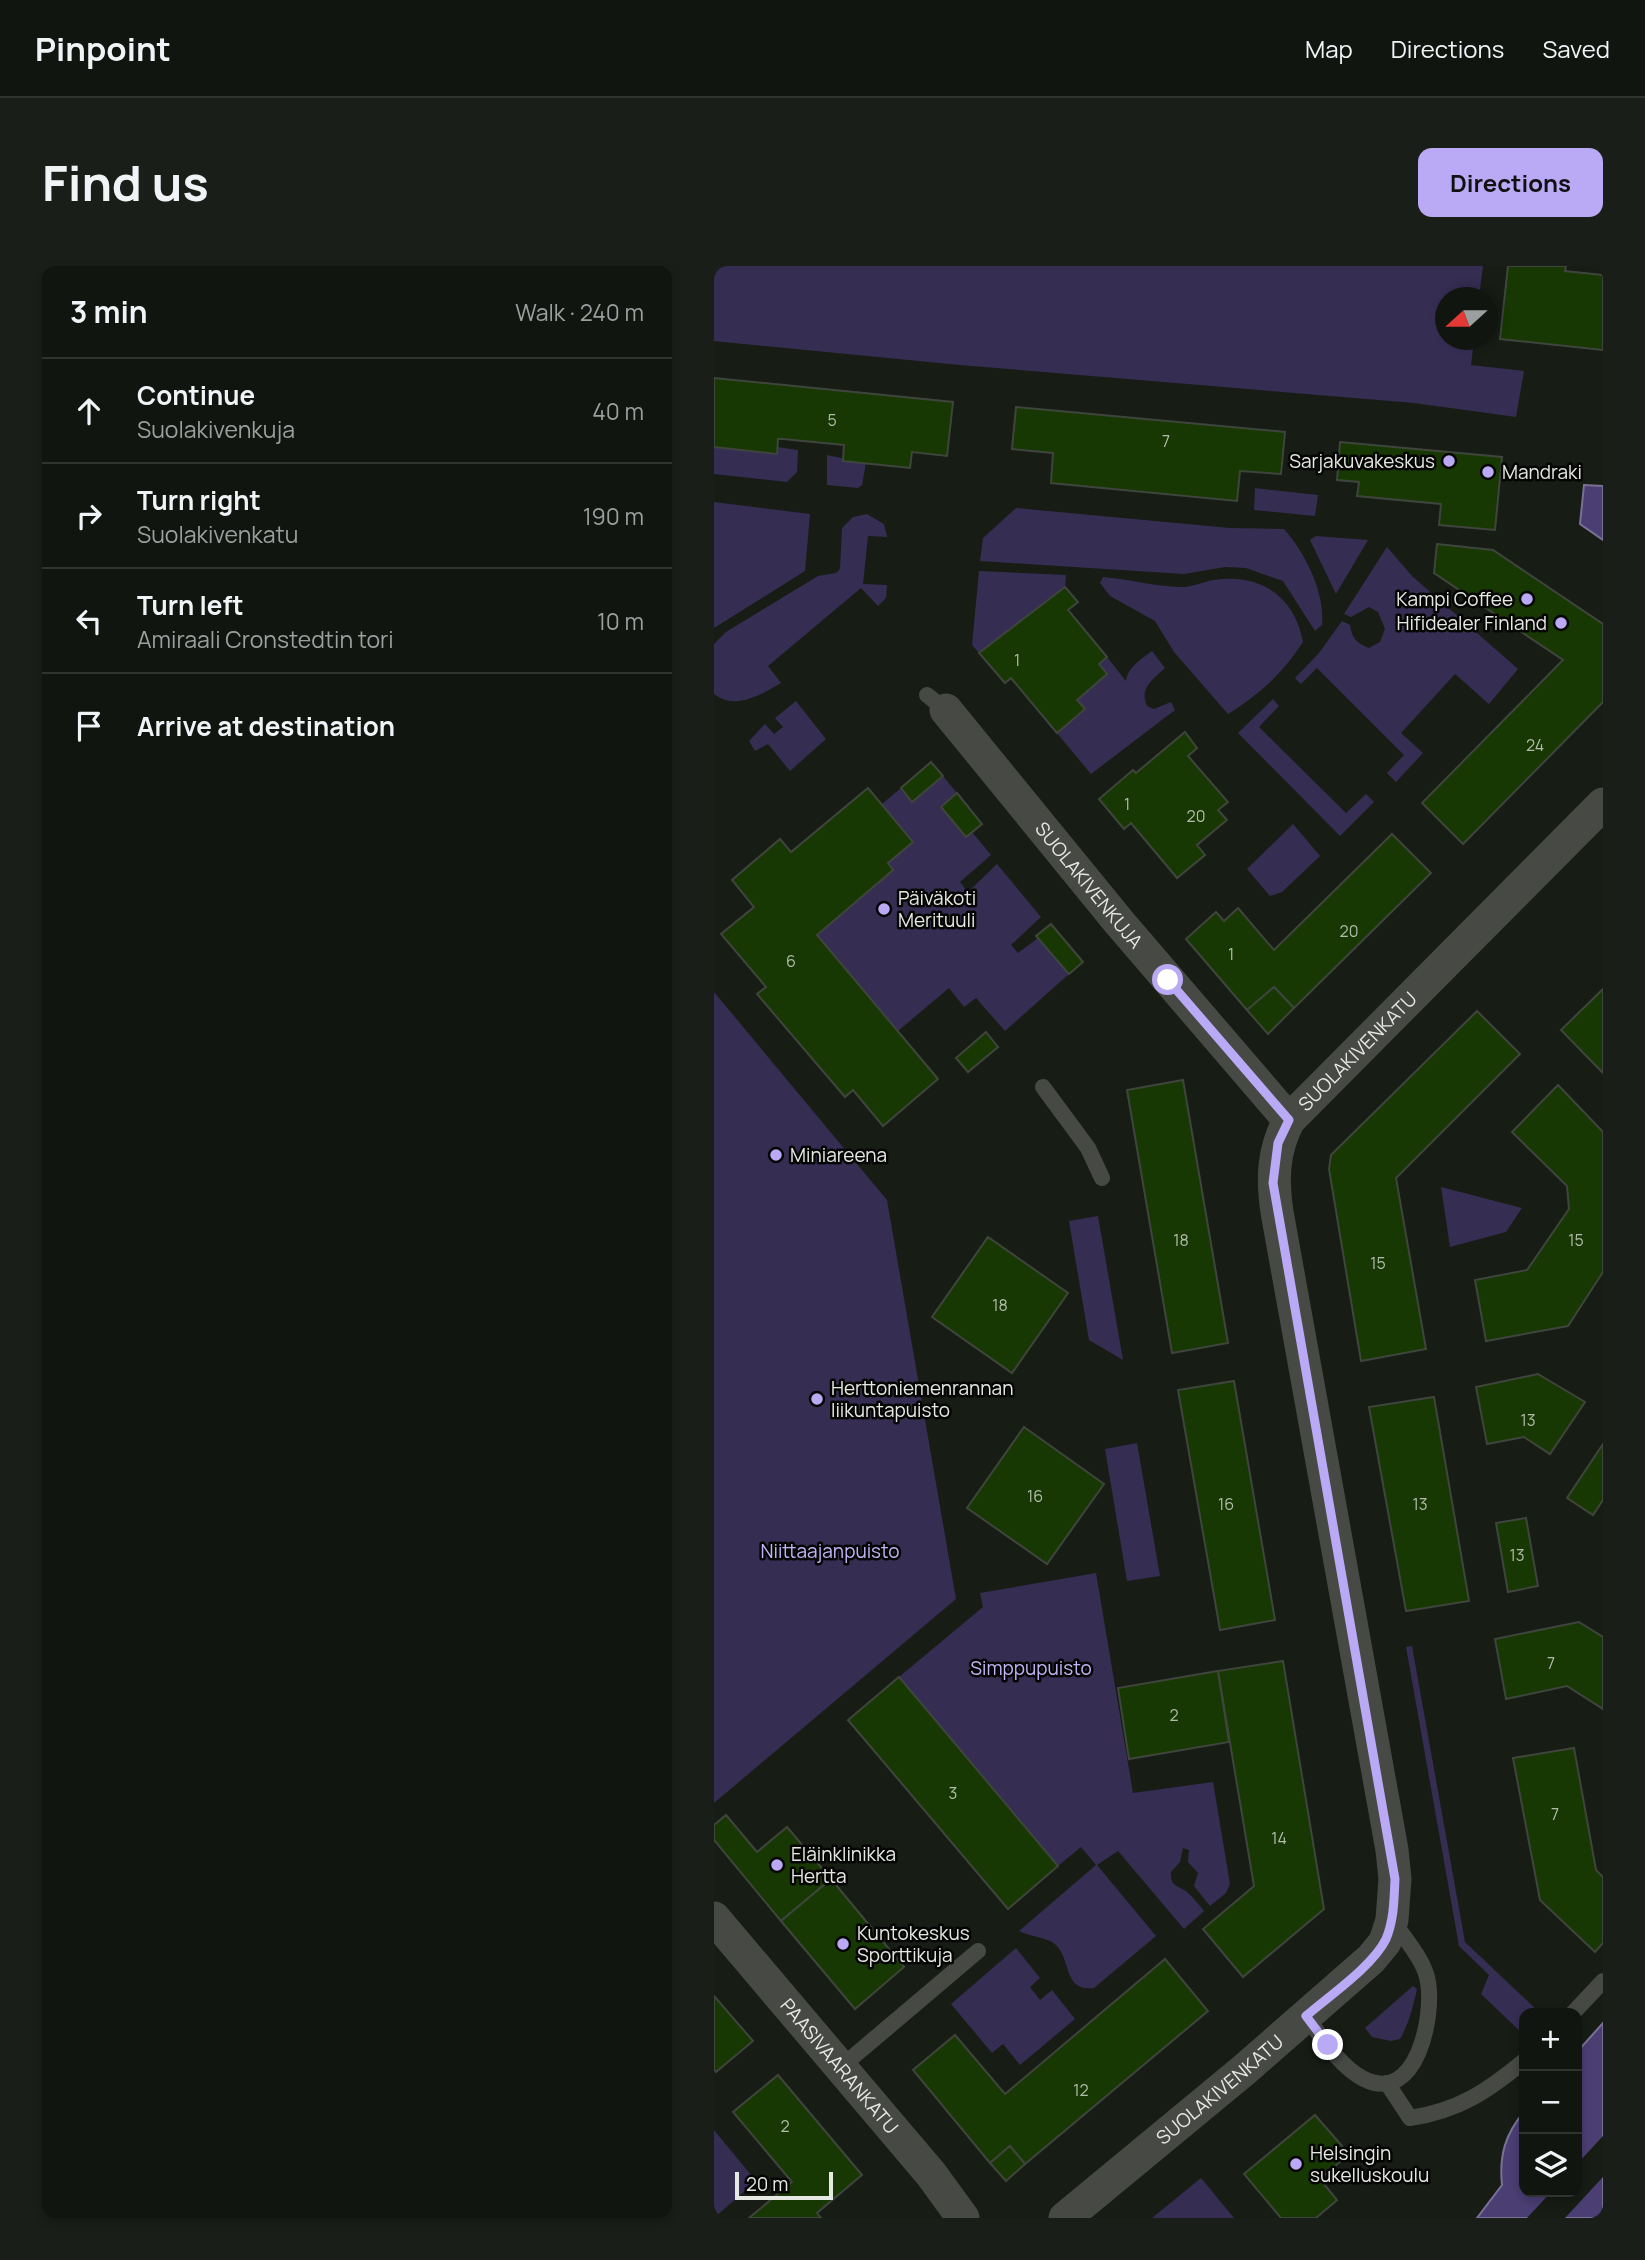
<!DOCTYPE html>
<meta charset="utf-8">
<style>
:root{--surface:#111510;--page:#1a1e19;--text:#f1f3f6;--muted:#9c9f9f;--line:#303430;--accent:#baaaf6}
body{margin:0;font-family:Manrope,sans-serif;background:var(--page);color:var(--text)}
.controls{position:absolute;right:21px;bottom:21px;display:grid;overflow:hidden;border-radius:14px;box-shadow:0 4px 10px #0003}
.controls button{width:63px;height:63px;display:grid;place-items:center;padding:0;border:0;border-bottom:2px solid var(--line);background:var(--surface);color:var(--text);font:35px sans-serif}
.compass{position:absolute;left:721px;top:21px;width:63px;height:63px;border-radius:50%;background:var(--surface);box-shadow:0 4px 10px #0003;rotate:249deg}
.scale{position:absolute;left:21px;bottom:18px;width:98px;box-sizing:border-box;padding-left:7px;border:4px solid #e5e8e3;border-top:0;font-size:19px;line-height:24px;white-space:nowrap;color:#e5e8e3;-webkit-text-stroke:5px #050604;paint-order:stroke}
.stop{position:absolute;width:21px;height:21px;margin:-16px;border:5px solid #baaaf6;border-radius:50%;background:#fff}
.stop.end{background:#baaaf6;border-color:#fff;box-shadow:0 2px 7px #0008}
.list{margin:0;padding:0;list-style:none}
h2{display:flex;justify-content:space-between;align-items:center;height:91px;margin:0;padding:0 28px;font-size:30px}
h2 small{font-size:23px;font-weight:400;color:var(--muted)}
.list li{display:grid;grid-template-columns:46px 1fr auto;gap:21px;align-items:center;box-sizing:border-box;height:105px;padding:0 28px;border-top:2px solid var(--line)}
.list b{display:block;font-size:26px;white-space:nowrap}
.list p{margin:0;font-size:23px;white-space:nowrap;color:var(--muted)}
.list em{font-size:23px;font-style:normal;color:var(--muted)}
.icon{flex:none;width:38px;height:38px;fill:none;stroke:currentColor;stroke-width:2;stroke-linecap:round;stroke-linejoin:round}
.map{position:relative;flex:none;width:889px;height:1952px;overflow:hidden;border-radius:14px}
header{display:flex;align-items:center;gap:42px;box-sizing:border-box;height:98px;padding:0 35px;background:var(--surface);border-bottom:2px solid var(--line)}
header strong{font-size:33px}
nav{display:flex;gap:38px;margin-inline-start:auto;font-size:24px}
.intro{display:flex;align-items:center;justify-content:space-between;box-sizing:border-box;height:168px;padding:0 42px}
h1{margin:0;font-size:49px}
.button{padding:18px 32px;border-radius:14px;background:var(--accent);color:#111;font-size:24px;font-weight:700}
main{display:flex;gap:42px;padding:0 42px}
aside{flex:1;background:var(--surface);border-radius:14px;box-shadow:0 4px 10px #0003}
.map>svg:first-child{display:block}
.green{fill:#362d53}
.water{fill:#4b3e73;stroke:#797195;stroke-width:2}
.pier{fill:#171c15}
.building{fill:#173802;stroke:#3f453d;stroke-width:2}
.lines{fill:none;stroke-linecap:round;stroke-linejoin:round}
.lane{stroke:#474945;stroke-width:16}
.street{stroke:#474945;stroke-width:33}
.route{stroke:#baaaf6;stroke-width:9}
.poi-dot{fill:#baaaf6;stroke:#050604;stroke-width:2.5}
.labels{text-anchor:middle;stroke-width:5;stroke-linejoin:round;paint-order:stroke}
.number-label{font-size:16px;fill:#b2bcab}
.poi-label{font-size:19px;fill:#e5e8e3;stroke:#050604;text-anchor:start}
.street-label{font-size:19px;fill:#e5e8e3;stroke:#050604}
.park-label{font-size:19px;fill:#c1b4f7;stroke:#050604}
</style>
<header>
<strong>Pinpoint</strong>
<nav><a>Map</a><a>Directions</a><a>Saved</a></nav>
</header>
<div class="intro"><h1>Find us</h1><a class="button">Directions</a></div>
<main>
<aside>
<h2>3 min<small>Walk · 240 m</small></h2>
<ul class="list">
<li><svg class="icon" aria-label="ahead" viewBox="0 0 24 24"><path d="M12 20V5M6 11l6-6 6 6"/></svg><div><b>Continue</b><p>Suolakivenkuja</p></div><em>40 m</em></li>
<li><svg class="icon" aria-label="right" viewBox="0 0 24 24"><path d="M7 20v-9h11M14 6l5 5-5 5"/></svg><div><b>Turn right</b><p>Suolakivenkatu</p></div><em>190 m</em></li>
<li><svg class="icon" aria-label="left" viewBox="0 0 24 24"><path d="M17 20v-9H6M10 6l-5 5 5 5"/></svg><div><b>Turn left</b><p>Amiraali Cronstedtin tori</p></div><em>10 m</em></li>
<li><svg class="icon" aria-label="arrive" viewBox="0 0 24 24"><path d="M6 21V4h12l-3 4 3 4H6"/></svg><div><b>Arrive at destination</b></div></li>
</ul>
</aside>
<div class="map">
<svg width="889" height="1952" viewBox="0 0 889 1952">
<rect width="100%" height="100%" fill="#171c15"/>
<g class="green">
<path d="M0,0H769L765,31L732,32V74H760L757,99L810,105L802,151L700,137L246,99L0,75Z"/>
<path d="M0,181L63,188L64,181L84,184L83,206L73,216L0,208Z"/>
<path d="M113,189L152,197L148,219L144,222L113,219Z"/>
<path d="M541,222L604,229L601,250L540,244Z"/>
<path d="M0,236L96,248L91,305L0,362Z"/>
<path d="M302,242L516,262L570,263C591,287 611,326 608,359L601,365L569,315L532,302L511,301L470,308L266,295L269,272Z"/>
<path d="M153,248L170,258L173,271L154,270L149,318L173,319L172,332L164,340L147,322L54,400L67,417C48,428 21,445 0,428V378L12,366L104,310L122,307L126,303L128,262L139,251Z"/>
<path d="M602,270L654,274L622,328L596,274Z"/>
<path d="M673,281L698,310L804,403L775,438L741,408L687,467L709,487L682,516L673,507L690,489L603,402L587,418L581,412L605,387L628,355L636,359C638,372 642,377 655,382L666,376L671,363L664,346L655,341L637,351L630,348Z"/>
<path d="M265,305L352,309L351,321L265,387L258,379Z"/>
<path d="M389,311C414,313 439,320 464,321C477,322 488,316 500,314C547,307 581,331 589,376C568,408 546,428 514,448L460,386L441,355L396,330L386,317Z"/>
<path d="M438,385L451,402C438,414 425,422 433,440L440,443L457,436L461,444L377,508L343,467L371,444L363,434L393,409L385,398L393,391L412,415C414,401 426,394 438,385Z"/>
<path d="M559,433L565,440L545,461L632,547L652,528L660,536L626,570L524,467Z"/>
<path d="M82,435L112,473L76,505L54,478L41,485L35,475L51,458L60,468L69,461L61,452Z"/>
<path d="M229,510L243,527L227,542L251,571L258,566L277,589L246,616L254,626L283,598L327,651L297,679L304,687L324,672L355,708L291,765L262,732L250,741L235,722L184,765L103,669L179,604L174,597L168,538L187,522L198,535Z"/>
<path d="M579,558L606,590L568,626L556,630L533,603Z"/>
<path d="M0,726L173,934L242,1333L0,1537Z"/>
<path d="M727,921L808,942L792,966L736,981Z"/>
<path d="M384,950L409,1094L375,1074L355,955Z"/>
<path d="M423,1177L446,1310L413,1315L391,1183Z"/>
<path d="M382,1307L419,1527L499,1516L516,1618L512,1627L496,1640L480,1620L484,1607L474,1596L475,1584L469,1582L466,1596L457,1606C456,1622 465,1619 474,1627C480,1632 485,1639 490,1645L470,1663L404,1585L383,1599L442,1670L380,1722C349,1726 357,1693 342,1679C334,1671 316,1671 305,1665L382,1599L367,1581L344,1600L185,1411L269,1341L266,1327Z"/>
<path d="M698,1380L751,1676L826,1747H810V1769L767,1728L775,1709L745,1680L692,1381Z"/>
<path d="M302,1682L326,1712L316,1721L326,1734L338,1724L361,1753L306,1799L289,1778L278,1787L237,1738Z"/>
<path d="M699,1720L703,1723C699,1741 695,1757 686,1773L677,1775L658,1771L651,1762Z"/>
<path d="M0,1864L42,1915L0,1952Z"/>
<path d="M487,1912L520,1952H438Z"/>
</g>
<g class="water">
<path d="M870,219L889,220V274L866,258Z"/>
<path d="M889,1757V1952H763L788,1919C785,1890 791,1868 810,1846V1926H863V1786Z"/>
</g>
<path class="pier" d="M889,1870V1911L851,1952H813L837,1926H863V1898Z"/>
<g class="building">
<path d="M794,0H852L851,5L889,9V84L786,73Z"/>
<path d="M0,112L239,136L233,190L198,186L196,202L129,195L130,179L69,173H64L63,188L0,181Z"/>
<path d="M302,141L571,166L567,208L526,205L523,235L337,217L339,187L298,183Z"/>
<path d="M626,176L788,191L781,264L725,259L727,238L643,230L645,216L623,214Z"/>
<path d="M723,278L779,284L889,358V436L749,578L708,537L849,394L720,307Z"/>
<path d="M351,321L364,336L354,344L393,391L385,398L393,408L363,434L371,443L343,467L297,412L291,417L265,387Z"/>
<path d="M471,466L483,482L474,490L514,536L504,544L513,554L483,579L491,589L463,612L417,557L410,563L385,533L419,504L422,507Z"/>
<path d="M217,496L229,510L198,536L187,522Z"/>
<path d="M154,522L199,576L174,597L179,604L103,669L224,813L169,860L139,824L131,831L43,728L52,721L7,668L40,641L18,614L66,573L77,586Z"/>
<path d="M243,527L268,558L252,571L227,541Z"/>
<path d="M678,568L717,607L580,742L560,721L533,744L472,673L502,646L510,655L524,642L560,684Z"/>
<path d="M337,658L369,696L355,708L322,670Z"/>
<path d="M560,721L580,742L554,768L533,744Z"/>
<path d="M889,723V807L847,764Z"/>
<path d="M763,745L806,788L682,912L712,1083L647,1095L615,903L617,889Z"/>
<path d="M272,766L284,781L254,806L242,792Z"/>
<path d="M469,814L514,1077L458,1087L413,824Z"/>
<path d="M844,819L889,866V1006L854,1060L772,1075L761,1014L813,1004L855,943L853,920L798,866Z"/>
<path d="M274,971L354,1027L298,1107L218,1051Z"/>
<path d="M824,1108L871,1136L836,1188L810,1171L773,1178L762,1121Z"/>
<path d="M520,1115L561,1354L506,1364L464,1124Z"/>
<path d="M720,1131L755,1335L692,1345L655,1141Z"/>
<path d="M310,1161L390,1218L333,1298L253,1242Z"/>
<path d="M889,1178V1234L879,1249L853,1232Z"/>
<path d="M812,1252L824,1320L794,1326L782,1257Z"/>
<path d="M865,1356L889,1371V1443L853,1420L792,1433L781,1373Z"/>
<path d="M569,1395L610,1643L529,1711L489,1663L540,1620L504,1405Z"/>
<path d="M504,1405L515,1476L415,1493L404,1422Z"/>
<path d="M185,1411L344,1600L294,1643L134,1454Z"/>
<path d="M860,1482L882,1604L889,1611V1677L881,1686L826,1634L799,1492Z"/>
<path d="M12,1549L43,1586L73,1561L117,1613L67,1655L0,1574V1559Z"/>
<path d="M117,1613L190,1701L141,1743L67,1655Z"/>
<path d="M451,1693L494,1745L311,1898L296,1880L276,1897L199,1804L241,1769L291,1828Z"/>
<path d="M0,1730L39,1775L2,1806L0,1803Z"/>
<path d="M64,1809L148,1909L103,1947L107,1952H35L78,1916L19,1846Z"/>
<path d="M601,1849L635,1888L606,1913L623,1934L602,1952H567L530,1908Z"/>
<path d="M296,1880L311,1898L292,1915L276,1897Z"/>
</g>
<g class="lines">
<g class="lane">
<path d="M213,429L232,444"/>
<path d="M329,821L374,882L388,912"/>
<path d="M859,1747L889,1715"/>
<path d="M592,1750C608,1772 626,1801 650,1813C703,1839 720,1750 714,1716C711,1695 691,1673 679,1655"/>
<path d="M127,1801L264,1685"/>
<path d="M673,1817L696,1852C744,1845 774,1825 810,1795"/>
</g>
<g class="street">
<path id="s1" d="M232,444L405,656L575,854"/>
<path id="s2" d="M0,1652L217,1908L249,1952"/>
<path id="s3" d="M351,1952L530,1804L657,1693L671,1676L678,1654L681,1613L678,1584L563,946C558,912 559,885 575,854L889,538"/>
</g>
</g>
<g class="lines">
<path class="route" d="M454,714L575,854L564,877L559,917L681,1613C680,1634 680,1654 672,1673C659,1700 615,1730 592,1750L614,1779"/>
</g>
<g class="poi-dot">
<circle cx="735" cy="195" r="7"/>
<circle cx="774" cy="206" r="7"/>
<circle cx="813" cy="333" r="7"/>
<circle cx="847" cy="357" r="7"/>
<circle cx="170" cy="643" r="7"/>
<circle cx="62" cy="889" r="7"/>
<circle cx="103" cy="1133" r="7"/>
<circle cx="63" cy="1599" r="7"/>
<circle cx="129" cy="1678" r="7"/>
<circle cx="582" cy="1898" r="7"/>
</g>
<g class="labels">
<g class="number-label">
<text x="118" y="160">5</text>
<text x="452" y="181">7</text>
<text x="303" y="400">1</text>
<text x="821" y="485">24</text>
<text x="413" y="544">1</text>
<text x="482" y="556">20</text>
<text x="635" y="671">20</text>
<text x="517" y="694">1</text>
<text x="77" y="701">6</text>
<text x="467" y="980">18</text>
<text x="862" y="980">15</text>
<text x="664" y="1003">15</text>
<text x="286" y="1045">18</text>
<text x="814" y="1160">13</text>
<text x="321" y="1236">16</text>
<text x="512" y="1244">16</text>
<text x="706" y="1244">13</text>
<text x="803" y="1295">13</text>
<text x="837" y="1403">7</text>
<text x="460" y="1455">2</text>
<text x="239" y="1533">3</text>
<text x="841" y="1554">7</text>
<text x="565" y="1578">14</text>
<text x="367" y="1830">12</text>
<text x="71" y="1866">2</text>
</g>
<g class="poi-label">
<text x="721" y="202" text-anchor="end">Sarjakuvakeskus</text>
<text x="788" y="213">Mandraki</text>
<text x="799" y="340" text-anchor="end">Kampi Coffee</text>
<text x="833" y="364" text-anchor="end">Hifidealer Finland</text>
<text x="184" y="639">Päiväkoti<tspan x="184" dy="22">Merituuli</tspan></text>
<text x="76" y="896">Miniareena</text>
<text x="117" y="1129">Herttoniemenrannan<tspan x="117" dy="22">liikuntapuisto</tspan></text>
<text x="77" y="1595">Eläinklinikka<tspan x="77" dy="22">Hertta</tspan></text>
<text x="143" y="1674">Kuntokeskus<tspan x="143" dy="22">Sporttikuja</tspan></text>
<text x="596" y="1894">Helsingin<tspan x="596" dy="22">sukelluskoulu</tspan></text>
</g>
<g class="street-label">
<text dy="7" stroke="none"><textPath href="#s1" startOffset="226">SUOLAKIVENKUJA</textPath></text>
<text dy="7" stroke="none"><textPath href="#s3" startOffset="1356">SUOLAKIVENKATU</textPath></text>
<text dy="7" stroke="none"><textPath href="#s2" startOffset="194">PAASIVAARANKATU</textPath></text>
<text dy="7" stroke="none"><textPath href="#s3" startOffset="201">SUOLAKIVENKATU</textPath></text>
</g>
<g class="park-label">
<text x="116" y="1292">Niittaajanpuisto</text>
<text x="317" y="1409">Simppupuisto</text>
</g>
</g>
</svg>
<div class="controls">
<button>+</button>
<button>−</button>
<button><svg class="icon" aria-label="layers" viewBox="0 0 24 24"><path d="M12 4l9 5-9 5-9-5zM3 14l9 5 9-5"/></svg></button>
</div>
<svg class="compass" viewBox="-18 -18 36 36"><path d="M0-13l5 13h-10z" fill="#e53935"/><path d="M0 13l5-13h-10z" fill="#9c9f9f"/></svg>
<div class="scale">20 m</div>
<div class="stop" style="left:454px;top:714px"></div>
<div class="stop end" style="left:614px;top:1779px"></div>
</div>
</main>
